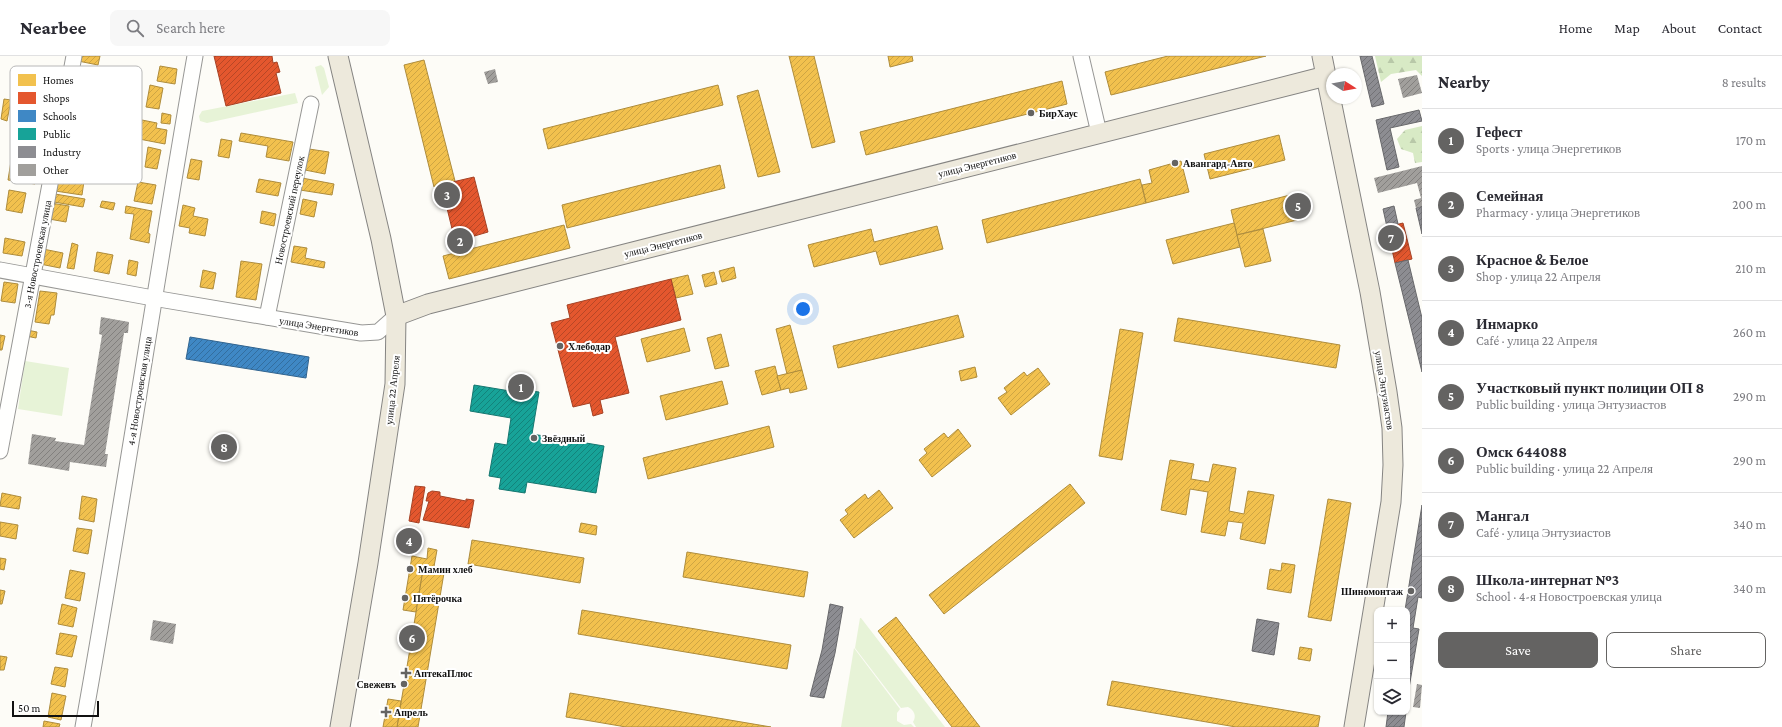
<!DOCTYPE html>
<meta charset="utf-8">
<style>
:root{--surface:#fff;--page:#f7f7f7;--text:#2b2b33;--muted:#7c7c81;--line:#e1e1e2;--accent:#646362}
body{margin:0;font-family:"Crimson Pro",serif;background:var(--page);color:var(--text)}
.controls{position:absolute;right:12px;bottom:12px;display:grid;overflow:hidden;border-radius:8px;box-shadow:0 1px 3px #0004}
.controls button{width:36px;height:36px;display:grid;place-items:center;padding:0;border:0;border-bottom:1px solid var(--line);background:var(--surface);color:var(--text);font:20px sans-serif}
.compass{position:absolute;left:1326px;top:12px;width:36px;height:36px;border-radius:50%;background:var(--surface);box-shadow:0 1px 3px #0004;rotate:101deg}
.scale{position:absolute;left:12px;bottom:10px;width:87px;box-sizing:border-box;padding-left:4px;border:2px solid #111;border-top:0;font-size:11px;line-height:14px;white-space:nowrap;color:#111;-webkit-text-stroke:3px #fff;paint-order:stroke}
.you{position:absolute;left:803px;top:253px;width:14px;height:14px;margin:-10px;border:3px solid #fff;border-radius:50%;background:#1a73e8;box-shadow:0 0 0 6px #1a73e833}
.badge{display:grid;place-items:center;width:26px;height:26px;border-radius:50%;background:var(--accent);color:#fff;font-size:13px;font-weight:700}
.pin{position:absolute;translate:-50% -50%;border:2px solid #fff;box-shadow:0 1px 4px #0006}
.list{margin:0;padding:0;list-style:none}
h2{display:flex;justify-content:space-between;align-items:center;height:52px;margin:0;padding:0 16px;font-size:17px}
h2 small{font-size:13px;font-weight:400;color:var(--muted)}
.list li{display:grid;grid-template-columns:26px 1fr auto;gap:12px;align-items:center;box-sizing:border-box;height:64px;padding:0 16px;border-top:1px solid var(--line)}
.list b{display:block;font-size:15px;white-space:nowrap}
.list p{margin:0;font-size:13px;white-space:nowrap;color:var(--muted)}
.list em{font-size:13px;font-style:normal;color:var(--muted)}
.actions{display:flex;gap:8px;padding:12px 16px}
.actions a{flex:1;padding:9px 0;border:1px solid var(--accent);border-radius:8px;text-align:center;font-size:14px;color:var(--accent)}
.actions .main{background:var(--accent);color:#fff}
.icon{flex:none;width:22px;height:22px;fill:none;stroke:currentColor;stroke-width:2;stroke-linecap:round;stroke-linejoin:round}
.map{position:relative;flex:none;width:1422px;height:671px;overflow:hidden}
header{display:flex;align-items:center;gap:24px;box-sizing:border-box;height:56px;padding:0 20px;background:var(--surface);border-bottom:1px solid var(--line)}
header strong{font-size:19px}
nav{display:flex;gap:22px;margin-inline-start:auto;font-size:14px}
.search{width:280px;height:36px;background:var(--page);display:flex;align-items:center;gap:10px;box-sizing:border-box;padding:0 14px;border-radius:8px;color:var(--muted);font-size:15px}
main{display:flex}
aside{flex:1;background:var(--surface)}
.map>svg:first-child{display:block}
.grass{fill:#e7f3d7}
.forest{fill:url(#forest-firs)}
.homes{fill:url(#homes-hatch);stroke:#ae8c3c}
.shops{fill:url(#shops-hatch);stroke:#a54225}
.schools{fill:url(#schools-hatch);stroke:#31648f}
.public{fill:url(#public-hatch);stroke:#157770}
.industry{fill:url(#industry-hatch);stroke:#68686b}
.building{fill:url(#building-hatch)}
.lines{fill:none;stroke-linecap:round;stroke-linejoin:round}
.minor-casing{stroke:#979795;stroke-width:17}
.major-casing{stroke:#858482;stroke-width:21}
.minor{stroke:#fffffe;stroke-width:15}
.major{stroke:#ede9dc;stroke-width:19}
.poi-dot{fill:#646362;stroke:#fff;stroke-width:1.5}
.labels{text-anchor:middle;stroke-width:4;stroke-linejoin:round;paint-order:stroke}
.poi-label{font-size:10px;font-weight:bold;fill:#111;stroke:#fff;text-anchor:start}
.street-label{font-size:10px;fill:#111;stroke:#fff}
.key{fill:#fff;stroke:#b8b8b8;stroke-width:1}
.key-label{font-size:11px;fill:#111}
</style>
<header>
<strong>Nearbee</strong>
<div class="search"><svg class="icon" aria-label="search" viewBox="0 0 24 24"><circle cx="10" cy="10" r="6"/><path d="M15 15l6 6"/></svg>Search here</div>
<nav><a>Home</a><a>Map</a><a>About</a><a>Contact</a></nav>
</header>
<main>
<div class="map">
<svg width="1422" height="671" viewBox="0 0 1422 671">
<defs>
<pattern id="forest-firs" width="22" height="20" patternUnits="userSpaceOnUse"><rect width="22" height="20" fill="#d8eac5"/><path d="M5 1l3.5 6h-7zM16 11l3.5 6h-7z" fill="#b8c8a8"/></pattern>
<pattern id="homes-hatch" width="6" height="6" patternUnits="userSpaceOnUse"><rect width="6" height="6" fill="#f2c14e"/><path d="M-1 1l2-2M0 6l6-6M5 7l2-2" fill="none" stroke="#cea543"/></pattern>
<pattern id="shops-hatch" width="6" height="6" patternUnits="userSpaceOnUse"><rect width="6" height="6" fill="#e4572e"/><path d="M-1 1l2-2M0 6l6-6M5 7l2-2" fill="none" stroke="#b74726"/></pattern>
<pattern id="schools-hatch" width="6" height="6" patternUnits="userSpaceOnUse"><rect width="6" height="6" fill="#3f88c5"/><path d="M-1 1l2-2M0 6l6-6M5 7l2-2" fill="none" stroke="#336e9f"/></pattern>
<pattern id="public-hatch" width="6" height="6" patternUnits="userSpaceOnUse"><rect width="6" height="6" fill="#17a398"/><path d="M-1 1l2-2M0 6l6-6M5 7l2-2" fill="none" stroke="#13837b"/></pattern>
<pattern id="industry-hatch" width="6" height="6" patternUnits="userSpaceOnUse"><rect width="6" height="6" fill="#8d8d92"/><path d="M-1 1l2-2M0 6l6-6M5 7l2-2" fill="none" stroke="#727276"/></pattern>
<pattern id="building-hatch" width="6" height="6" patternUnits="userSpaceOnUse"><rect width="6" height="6" fill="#a19f9c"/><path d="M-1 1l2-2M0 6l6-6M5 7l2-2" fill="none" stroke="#82807e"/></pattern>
</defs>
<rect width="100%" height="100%" fill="#fdfcf7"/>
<g class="grass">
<path d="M321,9L324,12L329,31L322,39L315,11Z"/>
<path d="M295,37L298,47L207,67L200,65L199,60L202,55Z"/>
<path d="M25,305L69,312L62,360L18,353Z"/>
<path d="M860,562H861L945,671H916L913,666C917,660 914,654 908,651L901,652L855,592Z"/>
<path d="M854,592L900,653L897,657V665L904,669L911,668L914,671H841Z"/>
</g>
<g class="forest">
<path d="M1375,0H1422V20L1416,14L1391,18L1381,26Z"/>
<path d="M1422,70V106L1415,107L1413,97L1401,93L1397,83L1405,74Z"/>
</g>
<g class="homes">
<path d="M78,0H100L98,9L78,5Z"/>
<path d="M789,0H814L835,86L812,92Z"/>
<path d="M888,0H912L913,5L890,11Z"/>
<path d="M1168,0H1266L1111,39L1105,16Z"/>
<path d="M424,4L455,125L434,131L404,9Z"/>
<path d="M160,10L177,13L175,28L157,25Z"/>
<path d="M1062,25L1067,48L866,99L860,76Z"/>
<path d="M150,29L163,32L159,53L146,51Z"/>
<path d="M718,29L723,49L548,93L543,73Z"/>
<path d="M758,34L780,116L758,121L737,40Z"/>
<path d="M4,43L11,44L7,65L1,63Z"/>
<path d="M162,57L171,59L170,68L161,67Z"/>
<path d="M142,64L157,67L156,72L167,74L165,88L139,83Z"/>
<path d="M241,77L293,86L289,105L266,101L268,90L239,85Z"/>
<path d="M1279,79L1285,104L1210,123L1204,98Z"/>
<path d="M221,83L232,85L229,102L218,100Z"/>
<path d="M148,91L161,94L157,113L145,111Z"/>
<path d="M309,93L329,96L325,118L305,114Z"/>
<path d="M191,103L202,105L199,124L187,122Z"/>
<path d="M11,105L26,107L25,113L37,115L35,128L8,124Z"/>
<path d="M1181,105L1189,136L1146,147L1142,129L1152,127L1149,114Z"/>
<path d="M720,109L725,132L567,172L562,149Z"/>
<path d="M57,120L84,125L82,139L55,135Z"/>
<path d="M302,122L334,128L332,139L300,134Z"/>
<path d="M259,123L281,127L278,140L256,136Z"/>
<path d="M1140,123L1146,147L987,187L982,164Z"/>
<path d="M138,126L156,129L152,148L134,145Z"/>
<path d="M9,134L26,137L22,157L6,154Z"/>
<path d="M1298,137L1305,162L1237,179L1231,154Z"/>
<path d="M55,138L85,143L83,151L54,146Z"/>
<path d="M303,143L317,146L314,161L300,158Z"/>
<path d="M102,145L115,147L113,154L100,151Z"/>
<path d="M51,147L69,150L66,166L49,163Z"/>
<path d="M183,149L195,152L193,160L208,163L205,180L189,177L190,172L179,170Z"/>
<path d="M126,150L152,155L148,177L150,178L149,187L130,183L134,158L125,157Z"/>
<path d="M262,155L276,158L274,170L260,167Z"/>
<path d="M1234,167L1240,191L1173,208L1166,184Z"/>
<path d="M564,169L570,192L449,223L443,200Z"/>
<path d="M937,170L943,193L880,209L876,195L814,211L808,189L871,173L874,186Z"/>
<path d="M1263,173L1271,205L1245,211L1237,179Z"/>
<path d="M5,182L25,186L22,200L3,197Z"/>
<path d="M72,187L78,189L74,213L67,212Z"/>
<path d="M294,190L307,192L305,202L325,206L324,212L291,206Z"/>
<path d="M43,193L63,197L60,212L40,208Z"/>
<path d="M97,196L113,199L109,218L94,215Z"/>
<path d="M129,204L138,206L136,220L127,218Z"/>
<path d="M241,205L262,208L256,244L236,241Z"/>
<path d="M734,211L736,222L722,226L719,215Z"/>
<path d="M203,214L216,217L213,233L200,231Z"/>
<path d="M714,216L717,228L705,231L702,219Z"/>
<path d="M688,219L693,238L676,242L671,223Z"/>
<path d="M4,226L18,228L15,247L1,245Z"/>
<path d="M40,235L57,237L54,259H51L49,268L35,266Z"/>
<path d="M958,259L964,281L838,312L833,290Z"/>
<path d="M1178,262L1340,289L1336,312L1174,285Z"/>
<path d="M790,269L802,314L787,318L776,273Z"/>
<path d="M684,272L690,295L647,306L641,283Z"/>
<path d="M1120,273L1143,277L1122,404L1099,400Z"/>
<path d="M27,274L37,276L36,282L26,280Z"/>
<path d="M721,278L729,310L715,313L707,282Z"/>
<path d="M0,279L5,280L2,294H0Z"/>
<path d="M775,310L781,334L762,339L755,315Z"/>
<path d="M975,311L977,321L961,325L959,315Z"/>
<path d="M1038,312L1050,328L1011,359L998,342L1007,336L1004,332L1024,316L1027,320Z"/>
<path d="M802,314L807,333L790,337L789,332L781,334L777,320Z"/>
<path d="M722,325L728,348L666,364L660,340Z"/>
<path d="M769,370L774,391L648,423L643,402Z"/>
<path d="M958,373L971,390L932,421L919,404L927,397L924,393L944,377L948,382Z"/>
<path d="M1170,404L1194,408L1191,423L1209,426L1213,408L1236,412L1229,455L1244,458L1248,435L1274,439L1265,488L1240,483L1243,467L1228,465L1225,480L1201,476L1208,436L1190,433L1186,459L1161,454Z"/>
<path d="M1070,428L1085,447L944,558L929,539Z"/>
<path d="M879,434L893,452L854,482L840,464L848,458L845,454L865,438L868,443Z"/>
<path d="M2,437L21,441L19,453L0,450Z"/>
<path d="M82,440L97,443L94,466L79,463Z"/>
<path d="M1328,443L1351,447L1331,565L1308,561Z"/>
<path d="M0,466L18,469L16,483L0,480Z"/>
<path d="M581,467L597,470L596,479L579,476Z"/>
<path d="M77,472L92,474L88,498L73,495Z"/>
<path d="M472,484L584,502L580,527L468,508Z"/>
<path d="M428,492L437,494L433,516L423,514L416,556L403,554L412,500L427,503Z"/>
<path d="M687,496L808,516L804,541L683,521Z"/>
<path d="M0,502L6,503L4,514L0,513Z"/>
<path d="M1282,507L1295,509L1291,537L1267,533L1270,513L1281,515Z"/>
<path d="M70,514L85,517L80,545L65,542Z"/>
<path d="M423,514L444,517L418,671H397Z"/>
<path d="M0,534L5,535L2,548H0Z"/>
<path d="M62,548L77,552L73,571L58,568Z"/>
<path d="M582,554L791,589L787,613L578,578Z"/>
<path d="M896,561L980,671H952L878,575Z"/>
<path d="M60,577L77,580L72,601L56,598Z"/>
<path d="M1300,591L1312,593L1310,605L1298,603Z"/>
<path d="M0,600L7,601L4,614H0Z"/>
<path d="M55,611L68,613L65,631L51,628Z"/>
<path d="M1112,625L1320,660L1318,671H1236L1107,649Z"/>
<path d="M52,637L66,640L61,664L48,661Z"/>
<path d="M570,637L771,671H626L585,664L566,661Z"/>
<path d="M388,643L401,645L397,671H383Z"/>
<path d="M44,665L60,668L59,671H43Z"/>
</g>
<g class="shops">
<path d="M214,0H272L273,7L277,6L280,16L276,17L281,37L226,50Z"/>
<path d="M474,121L488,176L471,181L473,192L462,195L459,180L454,181L446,148L449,147L444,128Z"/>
<path d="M1403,167L1412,203L1395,207L1387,171Z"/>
<path d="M671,223L681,264L615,281L629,337L600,344L603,357L593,360L590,347L573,351L551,267L570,262L567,249Z"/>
<path d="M415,430L425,431L419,467L409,465Z"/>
<path d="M432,435L440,436V440L466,445V443L474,444L469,472L423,464L429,445H426L428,437Z"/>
</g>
<path class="schools" d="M190,281L309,301L306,322L186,303Z"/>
<path class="public" d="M474,329L516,336V333L539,336L532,378L604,390L596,437L527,426L525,437L499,433L501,422L489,420L492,403L495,387L507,389L511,362L470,355Z"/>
<g class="industry">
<path d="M1360,0H1372L1384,48L1372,51Z"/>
<path d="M1419,54L1422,65L1390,72L1399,111L1387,114L1376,64Z"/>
<path d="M1394,150L1398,168L1387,171L1383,153Z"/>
<path d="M1422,150V178L1416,152Z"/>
<path d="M1408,204L1422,262V316L1395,207Z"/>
<path d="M1422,449V542L1418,541L1413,572L1419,573L1408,638L1407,554H1405Z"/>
<path d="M830,548L843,551L835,597L824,642L810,640L822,594Z"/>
<path d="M1257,563L1279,567L1274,599L1252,595Z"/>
<path d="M1388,656H1406L1404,671H1386Z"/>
</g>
<g class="building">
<path d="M495,13L498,26L488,28L484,16Z"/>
<path d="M1417,19L1422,37L1403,42L1398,23Z"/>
<path d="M1422,110V150L1416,152L1414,144L1421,142L1417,127L1378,137L1374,122Z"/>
<path d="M101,261L129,266L128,277H124L105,398H108L106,411L70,406L69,415L28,408L32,378L56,382L55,385L84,389L102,279L99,278Z"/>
<path d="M153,564L176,568L173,588L150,584Z"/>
<path d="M1417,628L1422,629L1420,652L1413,651Z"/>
</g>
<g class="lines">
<defs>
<g id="minor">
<path d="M1081,0L1099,77"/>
<path d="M0,214L153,242L361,277L378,276L396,260"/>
<path d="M267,261L311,48"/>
<path d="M0,395L74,0"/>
<path d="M83,671C123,448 156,223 195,0"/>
</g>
<g id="major">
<path d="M338,0L381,183L396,260L395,328L368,507L340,671"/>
<path d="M1322,0L1370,236L1387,336L1392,372L1393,409L1391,446L1354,671"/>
<path d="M396,260L428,248L1326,20"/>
</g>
</defs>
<use href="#minor" class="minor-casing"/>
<use href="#major" class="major-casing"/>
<use href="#minor" class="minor"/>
<use href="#major" class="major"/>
</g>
<g class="poi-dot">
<circle cx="1031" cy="57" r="4"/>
<circle cx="1175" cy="107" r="4"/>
<circle cx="560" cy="290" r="4"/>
<circle cx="534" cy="382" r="4"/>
<circle cx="410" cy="513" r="4"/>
<circle cx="1411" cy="535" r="4"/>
<circle cx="405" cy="542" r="4"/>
<path d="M404 611h4v4h4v4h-4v4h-4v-4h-4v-4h4z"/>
<circle cx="404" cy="628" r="4"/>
<path d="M384 650h4v4h4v4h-4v4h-4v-4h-4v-4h4z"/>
</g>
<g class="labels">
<g class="poi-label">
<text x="1039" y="61">БирХаус</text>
<text x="1183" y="111">Авангард-Авто</text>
<text x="568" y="294">Хлебодар</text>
<text x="542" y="386">Звёздный</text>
<text x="418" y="517">Мамин хлеб</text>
<text x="1403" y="539" text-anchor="end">Шиномонтаж</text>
<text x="413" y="546">Пятёрочка</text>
<text x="414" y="621">АптекаПлюс</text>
<text x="396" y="632" text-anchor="end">Свежевъ</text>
<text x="394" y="660">Апрель</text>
</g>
<g class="street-label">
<text transform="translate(977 108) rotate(-14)" y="4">улица Энергетиков</text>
<text transform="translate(289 154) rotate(-78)" y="4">Новостроевский переулок</text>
<text transform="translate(663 188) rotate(-14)" y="4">улица Энергетиков</text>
<text transform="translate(37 198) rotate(-79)" y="4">3-я Новостроевская улица</text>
<text transform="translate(319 270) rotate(9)" y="4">улица Энергетиков</text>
<text transform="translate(392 334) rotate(-84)" y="4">улица 22 Апреля</text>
<text transform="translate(1385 334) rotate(81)" y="4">улица Энтузиастов</text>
<text transform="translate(139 335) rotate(-81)" y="4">4-я Новостроевская улица</text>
</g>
</g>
<rect x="10" y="10" width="132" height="118" rx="6" class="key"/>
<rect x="18" y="18" width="18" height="12" fill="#f2c14e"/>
<rect x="18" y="36" width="18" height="12" fill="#e4572e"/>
<rect x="18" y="54" width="18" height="12" fill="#3f88c5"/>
<rect x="18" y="72" width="18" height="12" fill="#17a398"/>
<rect x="18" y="90" width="18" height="12" fill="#8d8d92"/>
<rect x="18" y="108" width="18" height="12" fill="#a19f9c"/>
<g class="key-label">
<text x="43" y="28">Homes</text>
<text x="43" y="46">Shops</text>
<text x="43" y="64">Schools</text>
<text x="43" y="82">Public</text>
<text x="43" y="100">Industry</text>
<text x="43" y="118">Other</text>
</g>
</svg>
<div class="controls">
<button>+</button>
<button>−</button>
<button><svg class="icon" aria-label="layers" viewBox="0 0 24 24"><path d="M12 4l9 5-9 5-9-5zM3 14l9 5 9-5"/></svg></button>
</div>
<svg class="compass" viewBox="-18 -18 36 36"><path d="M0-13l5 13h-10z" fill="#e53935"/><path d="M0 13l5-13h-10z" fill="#7c7c81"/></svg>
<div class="scale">50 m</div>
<div class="you"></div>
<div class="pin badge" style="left:521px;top:331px">1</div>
<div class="pin badge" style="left:460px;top:185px">2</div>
<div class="pin badge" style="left:447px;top:139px">3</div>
<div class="pin badge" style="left:409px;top:485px">4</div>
<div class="pin badge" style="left:1298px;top:150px">5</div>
<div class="pin badge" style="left:412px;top:582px">6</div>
<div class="pin badge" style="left:1391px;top:182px">7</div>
<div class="pin badge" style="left:224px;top:391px">8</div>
</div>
<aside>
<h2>Nearby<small>8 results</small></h2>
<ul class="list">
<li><span class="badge">1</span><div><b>Гефест</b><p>Sports · улица Энергетиков</p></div><em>170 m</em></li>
<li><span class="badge">2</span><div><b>Семейная</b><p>Pharmacy · улица Энергетиков</p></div><em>200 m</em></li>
<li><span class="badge">3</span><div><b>Красное &amp; Белое</b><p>Shop · улица 22 Апреля</p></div><em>210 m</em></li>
<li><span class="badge">4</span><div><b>Инмарко</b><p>Café · улица 22 Апреля</p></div><em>260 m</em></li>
<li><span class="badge">5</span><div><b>Участковый пункт полиции ОП 8</b><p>Public building · улица Энтузиастов</p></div><em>290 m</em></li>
<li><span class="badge">6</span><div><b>Омск 644088</b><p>Public building · улица 22 Апреля</p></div><em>290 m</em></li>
<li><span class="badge">7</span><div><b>Мангал</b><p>Café · улица Энтузиастов</p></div><em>340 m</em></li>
<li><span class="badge">8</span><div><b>Школа-интернат №3</b><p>School · 4-я Новостроевская улица</p></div><em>340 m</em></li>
</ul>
<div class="actions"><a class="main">Save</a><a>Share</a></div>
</aside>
</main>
